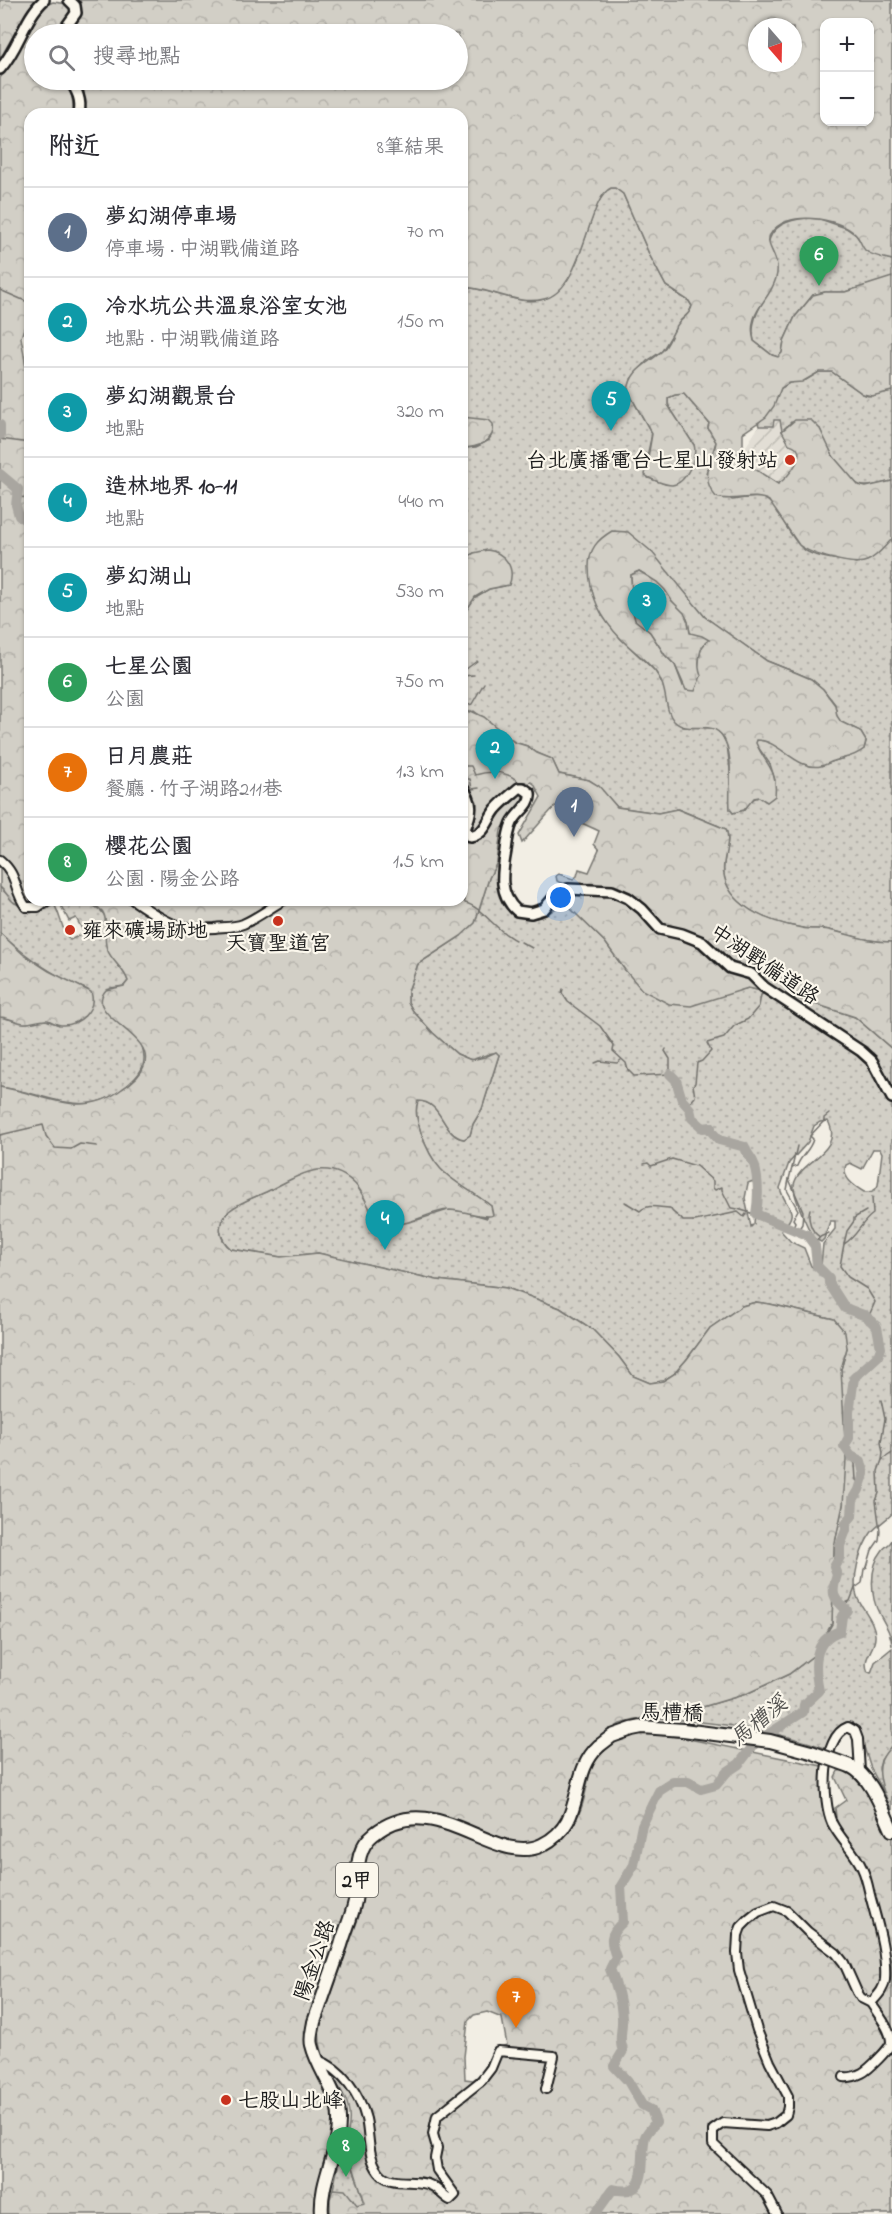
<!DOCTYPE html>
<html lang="zh-TW">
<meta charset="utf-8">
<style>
:root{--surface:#fff;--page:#f7f7f7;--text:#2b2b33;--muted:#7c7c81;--line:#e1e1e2;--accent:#c8321e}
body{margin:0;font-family:"Indie Flower","LXGW WenKai TC",sans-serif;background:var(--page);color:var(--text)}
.controls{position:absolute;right:18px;top:18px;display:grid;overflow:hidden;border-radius:12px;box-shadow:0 2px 4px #0004}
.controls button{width:54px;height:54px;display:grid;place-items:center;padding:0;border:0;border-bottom:2px solid var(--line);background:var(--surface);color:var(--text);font:30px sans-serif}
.compass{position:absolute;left:748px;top:18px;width:54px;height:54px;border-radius:50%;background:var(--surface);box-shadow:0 2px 4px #0004;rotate:160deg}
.you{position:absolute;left:561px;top:898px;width:21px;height:21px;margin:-15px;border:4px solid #fff;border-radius:50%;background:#1a73e8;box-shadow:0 0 0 9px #1a73e833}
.badge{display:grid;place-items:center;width:39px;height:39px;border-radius:50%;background:var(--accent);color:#fff;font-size:20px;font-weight:700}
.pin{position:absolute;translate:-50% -50px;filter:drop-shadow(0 2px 3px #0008)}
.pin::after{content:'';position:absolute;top:32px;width:21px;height:18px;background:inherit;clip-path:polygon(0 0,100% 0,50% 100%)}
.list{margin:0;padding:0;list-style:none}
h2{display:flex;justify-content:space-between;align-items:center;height:78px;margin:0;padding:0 24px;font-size:26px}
h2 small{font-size:20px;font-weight:400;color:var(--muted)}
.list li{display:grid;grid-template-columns:39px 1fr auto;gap:18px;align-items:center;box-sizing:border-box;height:90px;padding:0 24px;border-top:2px solid var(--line)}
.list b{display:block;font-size:22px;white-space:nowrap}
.list p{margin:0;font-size:20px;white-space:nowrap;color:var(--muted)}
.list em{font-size:20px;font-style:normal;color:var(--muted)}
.icon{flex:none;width:33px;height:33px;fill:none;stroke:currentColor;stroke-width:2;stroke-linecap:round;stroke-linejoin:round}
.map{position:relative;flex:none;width:892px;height:2214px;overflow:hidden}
.search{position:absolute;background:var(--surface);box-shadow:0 2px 4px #0004;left:24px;top:24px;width:444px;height:66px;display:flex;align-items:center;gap:15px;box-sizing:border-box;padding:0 21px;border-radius:33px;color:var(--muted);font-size:22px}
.panel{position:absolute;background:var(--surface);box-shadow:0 2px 4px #0004;left:24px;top:108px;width:444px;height:798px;border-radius:18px}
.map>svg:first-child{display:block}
.industrial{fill:url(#industrial-furrows)}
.grass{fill:url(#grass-dots);stroke:#777671;stroke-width:1.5;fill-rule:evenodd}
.forest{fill:url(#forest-crowns);stroke:#777671;stroke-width:1.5;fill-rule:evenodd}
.wetland{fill:url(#wetland-marsh);stroke:#777671;stroke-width:1.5}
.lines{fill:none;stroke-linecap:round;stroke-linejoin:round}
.stream{stroke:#716f6b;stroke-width:1.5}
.river{stroke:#a9a6a0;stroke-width:10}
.minor-casing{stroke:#1c1c1c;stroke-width:12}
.tertiary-casing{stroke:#1c1c1c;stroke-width:14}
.primary-casing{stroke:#1c1c1c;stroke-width:16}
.minor{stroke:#fbf7ec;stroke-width:8}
.tertiary{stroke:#fbf7ec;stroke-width:9}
.primary{stroke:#fbf7ec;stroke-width:12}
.primary-bridge-casing{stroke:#1c1c1c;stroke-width:16;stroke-linecap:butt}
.primary-bridge{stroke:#fbf7ec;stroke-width:12}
.poi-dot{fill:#c8321e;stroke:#fbf7ec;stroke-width:2}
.labels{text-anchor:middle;stroke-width:4.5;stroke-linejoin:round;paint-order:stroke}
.shield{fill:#fbf7ec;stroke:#5f5e5a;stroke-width:1.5}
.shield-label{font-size:20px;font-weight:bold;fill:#1c1c1c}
.poi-label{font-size:21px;fill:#1c1c1c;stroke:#fbf7ec;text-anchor:start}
.street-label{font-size:21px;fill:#1c1c1c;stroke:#fbf7ec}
.water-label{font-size:22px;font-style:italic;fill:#545351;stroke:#fbf7ec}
</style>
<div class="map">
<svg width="892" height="2214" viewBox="0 0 892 2214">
<defs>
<pattern id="industrial-furrows" width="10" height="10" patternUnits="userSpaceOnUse" patternTransform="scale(1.5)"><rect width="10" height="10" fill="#e2ded5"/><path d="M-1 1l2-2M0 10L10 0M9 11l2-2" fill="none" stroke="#c1beb6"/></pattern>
<pattern id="grass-dots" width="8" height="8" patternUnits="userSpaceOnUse" patternTransform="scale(1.5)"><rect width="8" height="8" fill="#d2cfc6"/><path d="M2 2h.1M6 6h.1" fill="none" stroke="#b4b1aa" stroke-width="1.8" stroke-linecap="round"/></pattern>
<pattern id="forest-crowns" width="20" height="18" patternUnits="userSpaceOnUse" patternTransform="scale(1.5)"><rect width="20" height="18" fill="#d2cfc6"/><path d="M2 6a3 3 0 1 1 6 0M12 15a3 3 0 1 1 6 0" fill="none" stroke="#b4b1aa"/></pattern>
<pattern id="wetland-marsh" width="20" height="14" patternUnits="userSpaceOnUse" patternTransform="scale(1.5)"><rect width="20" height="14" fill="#d2cfc6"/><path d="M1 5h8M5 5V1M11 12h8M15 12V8" fill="none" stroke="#b4b1aa"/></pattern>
</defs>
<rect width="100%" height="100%" fill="#f2eee4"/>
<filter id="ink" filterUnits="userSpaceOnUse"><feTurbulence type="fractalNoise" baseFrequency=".0167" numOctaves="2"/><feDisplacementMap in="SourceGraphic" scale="12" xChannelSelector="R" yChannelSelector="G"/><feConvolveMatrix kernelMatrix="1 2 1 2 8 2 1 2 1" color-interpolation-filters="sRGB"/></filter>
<g filter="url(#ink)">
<path class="industrial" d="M774,420H780L782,431L797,449L799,456L798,462L787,478L778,484L741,460L738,452L743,451L759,426H773Z"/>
<g class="grass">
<path d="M611,188H615L623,194L650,256L666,286L689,301L692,306L689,313L681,320L662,351L647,361L631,379L635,404L652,434L646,461L648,478L666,484L694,445L668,405V398L675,395L684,394L709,423L708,428L716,442L706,473L732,500C741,499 756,495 765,499C779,505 789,540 806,551C819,559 841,559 856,563L892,539V942C867,942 853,935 829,930C820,928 811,930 802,928C774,923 742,913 728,887C716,864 733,847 726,829L678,809L658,813L617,807L598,786L589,780L559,774L552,759L537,753L527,746L514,742L474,711L462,716V617L475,597L489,589L504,586L474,553L462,560V448L476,447L489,440L462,417V287C487,287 520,307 544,299C586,285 586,198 611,188ZM660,563L705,617L767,661L797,673L811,679L823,689L835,704L837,717L841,722L860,731L866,741L864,749C854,757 846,757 834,761C828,763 823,766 817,766C793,766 779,740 757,740L755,743L770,764L775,780L759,797C751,798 748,804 744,810L733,813L730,809V769L727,745L722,735L714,728L683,727L676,722L668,708L665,687L655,671L620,638L602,615Z"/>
<path d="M807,218L820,219L846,228L856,235L868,252L892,260V278L845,292H825L813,295L795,317L784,341L782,353L778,357L772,355L754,341C745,302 795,284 768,245C771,225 788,220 807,218Z"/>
<path d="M819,372H832L863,394L868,396L892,391V481C883,483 872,487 863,486C845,483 826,445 820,429L791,422L782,431L780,420H774L773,426H759L758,423C770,413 775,402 781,388L789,383L806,380Z"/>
<path d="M497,862C498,885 501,920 532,918C537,918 542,917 546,915C554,910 562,904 569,898L571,909L605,942L625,970L733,992L748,988L800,999L855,1017L892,1049V1514C886,1520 876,1526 871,1533C860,1549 850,1580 858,1599C863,1610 876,1623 875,1637C875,1650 861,1658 868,1672L871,1673L875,1662L892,1648V1745L881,1760L879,1769L884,1792L871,1769L858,1728L851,1722C830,1724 837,1739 825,1748C768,1728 708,1722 648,1717L689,1711L746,1694L789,1674L814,1655L832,1624L834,1547L843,1505L841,1369L847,1348L834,1319L770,1304L756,1302L742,1306L710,1328L687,1359L674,1374L663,1381L650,1383L633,1376L619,1357L592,1329L560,1308L507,1288L437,1280L318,1253L281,1257L231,1249C226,1245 223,1241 221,1234C215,1209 244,1202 263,1193C286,1183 319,1157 345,1174C359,1184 366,1202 374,1216L396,1224L417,1220L448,1210L463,1211L487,1218L491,1206C456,1179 437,1180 421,1133C418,1122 414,1112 418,1101C443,1101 442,1136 464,1139L470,1135L473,1124L482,1109L499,1055L492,1053L471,1060L457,1054L433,1033L413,1011L408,1002V991L418,964L461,936L484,894L489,878ZM828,1121C845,1152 798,1161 794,1185C792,1196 808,1227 813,1238L821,1242L824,1239L830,1221H835V1229L823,1244L821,1266L817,1270L811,1266L804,1248L791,1242L781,1231C802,1209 785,1209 780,1188L789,1163L808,1142L814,1126L820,1122ZM873,1149H880L882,1153L878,1185C875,1192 870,1192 864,1192C854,1186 841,1177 846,1165L850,1163L862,1169ZM753,1181L757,1190L754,1224L751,1227L745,1198L748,1183Z"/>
<path d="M0,887L15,903L30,913L47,909L54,904C61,916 61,929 70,940L84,933L76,918L69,921L58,900C76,900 107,902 107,926C107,937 104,943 110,954C115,964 124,969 128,981L124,986L111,988L101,1003C109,1020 139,1035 142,1046C147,1062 143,1071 131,1082C88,1124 49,1093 0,1087V1017L25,1023L46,1020L59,1025L93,1000L88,990C56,978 30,959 4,937L0,933Z"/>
<path d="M892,1540V1646C891,1633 886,1626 880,1615C870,1598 869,1567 882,1551C885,1546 889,1546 892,1540Z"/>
<path d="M340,2158L352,2164L365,2203L356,2205L353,2199L333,2189Z"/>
</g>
<g class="forest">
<path d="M0,0H36L27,11L0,59Z"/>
<path d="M80,0H892V260C884,258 873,256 866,251C861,247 861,240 856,235C840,217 783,209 770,235C764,247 782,257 776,278C769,303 746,311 754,341L772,355L778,357L782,353L784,341L795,317L813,295L825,292H845L892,277V391L872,396L863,394L832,372H819L802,382L789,383L781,388L774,406L766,417L743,433V451L739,452L741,460L778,484C789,477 812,449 789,444L782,431L795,420H811L820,429L833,456L858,485L866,487L892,481V539C884,547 877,557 867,561C854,567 810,554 799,545L769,501C754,492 733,503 716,497C699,476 712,465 716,442L708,428L709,423L684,394L675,395L668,398V405L694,445C698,456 686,484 672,485C665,485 650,479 645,475L652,434L628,391C631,367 650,364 664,349C670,342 672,332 678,324C683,317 690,315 692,306L689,301L666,286L650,256L623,194L615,188H611C587,198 584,290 544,299C516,306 489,287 462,287V114H84V91L76,80H458V34H67C76,23 85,15 80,0ZM870,22V122H824V22ZM757,27H793V63H757Z"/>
<path d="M53,2L69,4L70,11L56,34H34V80H65C71,91 74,100 73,114H30V320L25,326L21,337L28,379L26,388L30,423V900H33C7,909 15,899 0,887V78C8,67 16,55 23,42C32,28 35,8 53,2Z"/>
<path d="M462,417L489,420L493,424C496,442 477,448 462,448Z"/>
<path d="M612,531L628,532L652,552L705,617L767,661L797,673L811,679L823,689L835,705L837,716L841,722L860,731L866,741L864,749C854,757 846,757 834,761C830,762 826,765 821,766C796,771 780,740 757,740L756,743C765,764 778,769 775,796L767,802L759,797L754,798L744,810L733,813L730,809C728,786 735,757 723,737C711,718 689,736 674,721C663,709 669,688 655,671C645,659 632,650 622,640C602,620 589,595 589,567C589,549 597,540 612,531ZM639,571C655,580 660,586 671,600C676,607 683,611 687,619C689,624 689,628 690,633L708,640L701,647L698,669L683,686L675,665L665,655L650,632L635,619L633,611L631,575Z"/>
<path d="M487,550C505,552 516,568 509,585L489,589L475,597L462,617V560L474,553Z"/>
<path d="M471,711L484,717L514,742L527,746L537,753L552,759L559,774L589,780L599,786L617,807L658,813L677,809L726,829C733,847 716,864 728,887C742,913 774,923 802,928C811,930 820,928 829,930C853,935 867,942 892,942V1049L855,1017L800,999L748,988L691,1006L669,1004L642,990L625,970L605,942L571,909L569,898L563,884L557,881L556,876L559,874L573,879L577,876L579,869L589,872L599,850L594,844L599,831L562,814L563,808L555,806L522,843L519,835L541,797L534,784L531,782C511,790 491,817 475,832L473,831L477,802L462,779V716Z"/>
<path d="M521,793H523V803L501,830L497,862L489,878L475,923L461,936L418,964L408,991V1002L413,1011L433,1033L457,1054L471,1060L485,1057L496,1052L499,1055L482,1109L473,1124L470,1135L464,1139C442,1136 443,1101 418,1101C414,1112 418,1122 421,1133C437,1180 457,1179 491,1206L493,1215C486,1220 460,1209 449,1210C426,1211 406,1231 382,1221C368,1215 367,1196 356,1185C326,1154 297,1177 266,1192C253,1198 240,1202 229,1211C216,1222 218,1239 231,1249L281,1257L318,1253L437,1280L507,1288L560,1308L592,1329L619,1357L633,1376L650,1383L663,1381L674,1374L687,1359L710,1328L742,1306L756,1302L770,1304L834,1319L845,1332L847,1348L841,1369L846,1460L843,1505L834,1547L832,1623L814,1655L789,1674L746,1694L689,1711L648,1717L620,1724L602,1735L587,1749L581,1762L573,1796L565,1817L554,1831L542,1839L516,1845L420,1816L364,1838L354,1889L309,2029L333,2096L337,2120L319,2214H0V1087C44,1093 81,1121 122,1089C130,1084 141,1075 144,1066C157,1033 82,1017 106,990L124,986L128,981C124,968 112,962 107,949C101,934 115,910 90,904C84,902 78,903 72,900H462V838L466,843L480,839L507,804Z"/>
<path d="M0,933L24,955L49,971L91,992C97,1010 79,1026 61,1025C56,1025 52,1021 47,1020C40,1019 31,1024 23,1023C15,1022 8,1017 0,1017Z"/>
<path d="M641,1732L684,1738L822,1766L833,1818L836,1817L835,1808L846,1800L835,1777L838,1771C860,1764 884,1820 892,1837V2214H330V2199L333,2189L345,2190L357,2205L365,2203L352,2164L340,2158C346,2142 352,2124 348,2107C346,2095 339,2088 333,2078C324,2063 319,2046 319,2029L359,1916C364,1896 358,1866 368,1849C371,1843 381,1831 386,1828C411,1815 455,1832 479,1842C486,1845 493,1850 500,1851C518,1856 542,1849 558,1840C561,1838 564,1834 567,1831C602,1795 568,1747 641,1732ZM487,2012L502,2018L507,2045L496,2048L491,2054L483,2072L473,2080L465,2079L464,2057L468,2021L474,2015Z"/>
<path d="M892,1745V1811C886,1798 876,1776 881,1762C882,1756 888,1750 892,1745Z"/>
</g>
<path class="wetland" d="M639,571L657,582L665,590L672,601L684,613L688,622L690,633L702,636L709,640C698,646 697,666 701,676L695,691L686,690L675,665L665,655L650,632L635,620L633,611L631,575Z"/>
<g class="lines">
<g class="stream">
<path d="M0,290L30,303"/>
<path d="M0,439L30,443"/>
<path d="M18,497L30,498"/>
<path d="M462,672L477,661"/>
<path d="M462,676L474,675"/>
<path d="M462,707L472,704L484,683"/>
<path d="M462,766H471L475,775C491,770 508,771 520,783"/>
<path d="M462,779H470L472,789L479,788"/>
<path d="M462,894L465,903C481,906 496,931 515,940"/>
<path d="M521,942L532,948"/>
<path d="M563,989L562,993L568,1002L600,1026L614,1046L613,1051L626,1063L628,1070L634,1076L670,1074V1059L665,1051L666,1049"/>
<path d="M595,1063L600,1061L617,1063L621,1060"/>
<path d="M687,1106L695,1097L693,1085L695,1083L697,1063L702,1061L711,1051L707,1043L724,1038L734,1026L748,1019L759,1006L761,995L766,992"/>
<path d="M0,1135L43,1125L46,1136L55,1148L71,1149L80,1144L97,1146"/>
<path d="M644,1164L648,1163L651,1166L672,1159L696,1166L713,1181V1188L715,1190L722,1187V1190L731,1208C737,1207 746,1213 756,1214"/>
<path d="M792,1168L797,1146"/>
<path d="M789,1179L787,1190L798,1210L793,1219L795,1222L792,1230"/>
<path d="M625,1202L640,1211C649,1203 659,1208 670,1208C673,1215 679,1215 683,1221H695L738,1212L744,1217L746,1214"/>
<path d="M810,1209C807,1218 811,1232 820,1237L814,1244"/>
<path d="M797,1232L802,1224L803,1211L789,1179L792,1168L797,1166C801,1155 810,1151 813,1139L810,1136L824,1121V1118L829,1114"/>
<path d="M820,1237L829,1233"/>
<path d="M844,1244L847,1231L854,1221V1218L866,1211"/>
<path d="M868,1318L875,1302L867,1289L848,1277L840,1266L844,1244C858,1236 860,1223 873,1214L872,1197"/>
<path d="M881,1400L885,1419L881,1442L883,1453L882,1460"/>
<path d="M851,1456L855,1464L856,1480L861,1485"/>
<path d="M841,1605L850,1601L855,1588L862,1583L864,1569L867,1567L872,1550L879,1540L880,1531L876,1501L879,1493L878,1471L882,1460L892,1453"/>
</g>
<g class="river">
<path d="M0,425V435"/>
<path d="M0,474L18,489L16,505L19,516L30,522"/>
<path d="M595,2214L613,2189C652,2199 639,2160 645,2137C647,2132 652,2127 656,2122L651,2110L642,2105L628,2081L614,2066L623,2051C618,2039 623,2029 622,2017C621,1999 617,1986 610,1969L616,1957C610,1941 609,1934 623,1922L621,1886L634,1865L642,1825L659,1791L673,1782H688L701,1789L716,1785L727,1772L739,1764L756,1742L803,1712L804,1705L819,1691C814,1667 812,1640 840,1631L842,1616L847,1610C832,1598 831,1593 837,1575L834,1567L840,1557V1546L846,1530V1523L852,1516L853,1500L859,1490L864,1474L861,1461L851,1456L844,1446L849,1438V1412L854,1378L878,1356L881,1348L877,1327L866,1316L845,1308L829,1283V1278L817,1266L815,1246L807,1235L756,1214C759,1196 759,1181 754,1164C752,1157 746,1154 745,1147L719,1140L711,1131V1127L703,1128L692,1118L690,1109L682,1100L676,1080L670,1074"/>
</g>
<defs>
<g id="minor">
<path d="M30,389V396"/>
<path d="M0,860C19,876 13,890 26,907H38L48,900"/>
<path d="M133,900C165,921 176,931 215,928C224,927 235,927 243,924C257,918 271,907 284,900"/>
<path d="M318,2060C343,2069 360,2095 366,2119C370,2137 367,2156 379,2172C391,2188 416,2177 432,2186C438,2189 443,2196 450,2200L455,2195L437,2170L435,2158L437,2148L433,2134L437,2116L481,2081L491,2068L498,2051L554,2056L546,2089"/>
<path d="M844,2077C850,2078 856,2076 862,2073C868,2070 891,2048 891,2042C891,2029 877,2013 871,2003"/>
<path d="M777,2214L767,2195L713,2144V2130L723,2123L767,2126L776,2123L786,2115L788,2107V2096L770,2062L757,2030L739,1970L737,1953L738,1935L741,1927L748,1920L758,1912L774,1906L787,1911L808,1932L836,1953L844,1963L857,1992L861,1998L871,2003C877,1996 884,1990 885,1980C887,1952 877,1922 870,1895C868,1886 866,1876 862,1868C855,1852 840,1839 832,1823C822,1801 821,1737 848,1727L855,1731L858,1739L860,1771"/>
</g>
<g id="tertiary">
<path d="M61,34L76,13L75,6L69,0"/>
<path d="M0,69C19,48 24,18 44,0"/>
<path d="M70,80C77,91 82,100 79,114"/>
<path d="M462,787C474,803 472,812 465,829L470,837C486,834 487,820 496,809C503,801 511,795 519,788H523L530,793C532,805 517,812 512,823C508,832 507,842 506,851C502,873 498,894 517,911L531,913L544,909L555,896L568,889L612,891L628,898L642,909L660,929L682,934L702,942L730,968L751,974L764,987L861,1051L872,1061L892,1098"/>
</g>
<g id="primary">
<path d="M850,1766C872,1777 882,1809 892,1830"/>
<path d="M322,2214C319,2181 340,2151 339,2119C339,2091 318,2071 312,2045C310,2038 313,2029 314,2022C323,1996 332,1970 341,1945C345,1931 352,1916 355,1901C359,1877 353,1850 374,1834C435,1785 495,1868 542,1845C588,1822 567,1775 599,1746"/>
</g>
</defs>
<use href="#minor" class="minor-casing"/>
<use href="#tertiary" class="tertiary-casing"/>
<use href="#primary" class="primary-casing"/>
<use href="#minor" class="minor"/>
<use href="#tertiary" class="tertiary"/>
<use href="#primary" class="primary"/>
<defs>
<path id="primary-bridge" d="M599,1746L612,1736L632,1729L642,1727L683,1730L770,1741L811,1752L850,1766"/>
</defs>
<use href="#primary-bridge" class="primary-bridge-casing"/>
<use href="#primary-bridge" class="primary-bridge"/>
</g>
</g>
<g class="poi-dot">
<circle cx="790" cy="460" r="6"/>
<circle cx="278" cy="921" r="6"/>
<circle cx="70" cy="930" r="6"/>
<circle cx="226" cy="2100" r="6"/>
</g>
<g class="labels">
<rect class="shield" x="336" y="1863" width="42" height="34" rx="4.5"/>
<g class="shield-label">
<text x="357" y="1887">2甲</text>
</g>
<g class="poi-label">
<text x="778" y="467" text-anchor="end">台北廣播電台七星山發射站</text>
<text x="82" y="937">雍來礦場跡地</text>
<text x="278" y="950" text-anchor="middle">天寶聖道宮</text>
<text x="238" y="2107">七股山北峰</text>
</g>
<g class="street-label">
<text transform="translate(765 964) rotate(34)" y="7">中湖戰備道路</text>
<text transform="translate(672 1712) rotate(2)" y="7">馬槽橋</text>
<text transform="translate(314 1960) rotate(-71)" y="7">陽金公路</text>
</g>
<g class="water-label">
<text transform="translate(758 1720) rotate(-39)" y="8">馬槽溪</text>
</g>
</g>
</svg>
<div class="controls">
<button>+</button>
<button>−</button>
</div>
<svg class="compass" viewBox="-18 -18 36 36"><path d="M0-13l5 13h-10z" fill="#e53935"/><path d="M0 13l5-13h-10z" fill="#7c7c81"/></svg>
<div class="you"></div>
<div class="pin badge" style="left:574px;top:837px;background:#5c6f8a">1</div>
<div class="pin badge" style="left:495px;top:779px;background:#0f9aa8">2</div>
<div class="pin badge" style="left:647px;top:632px;background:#0f9aa8">3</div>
<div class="pin badge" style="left:385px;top:1250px;background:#0f9aa8">4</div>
<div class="pin badge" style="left:611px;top:431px;background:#0f9aa8">5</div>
<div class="pin badge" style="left:819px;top:286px;background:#2e9e5b">6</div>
<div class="pin badge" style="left:516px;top:2028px;background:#e8710a">7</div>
<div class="pin badge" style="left:346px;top:2177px;background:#2e9e5b">8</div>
<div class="search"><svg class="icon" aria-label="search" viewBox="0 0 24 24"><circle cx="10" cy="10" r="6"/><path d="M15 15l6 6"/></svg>搜尋地點</div>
<section class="panel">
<h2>附近<small>8筆結果</small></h2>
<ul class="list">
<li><span class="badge" style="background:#5c6f8a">1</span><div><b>夢幻湖停車場</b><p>停車場 · 中湖戰備道路</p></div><em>70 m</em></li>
<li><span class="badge" style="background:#0f9aa8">2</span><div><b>冷水坑公共溫泉浴室女池</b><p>地點 · 中湖戰備道路</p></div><em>150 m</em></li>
<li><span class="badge" style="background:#0f9aa8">3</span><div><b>夢幻湖觀景台</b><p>地點</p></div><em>320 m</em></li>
<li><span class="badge" style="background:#0f9aa8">4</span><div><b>造林地界 10-11</b><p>地點</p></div><em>440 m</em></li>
<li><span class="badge" style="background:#0f9aa8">5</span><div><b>夢幻湖山</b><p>地點</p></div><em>530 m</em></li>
<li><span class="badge" style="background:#2e9e5b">6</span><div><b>七星公園</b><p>公園</p></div><em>750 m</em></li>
<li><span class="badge" style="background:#e8710a">7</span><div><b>日月農莊</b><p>餐廳 · 竹子湖路211巷</p></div><em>1.3 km</em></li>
<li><span class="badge" style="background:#2e9e5b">8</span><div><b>櫻花公園</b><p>公園 · 陽金公路</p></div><em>1.5 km</em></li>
</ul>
</section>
</div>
